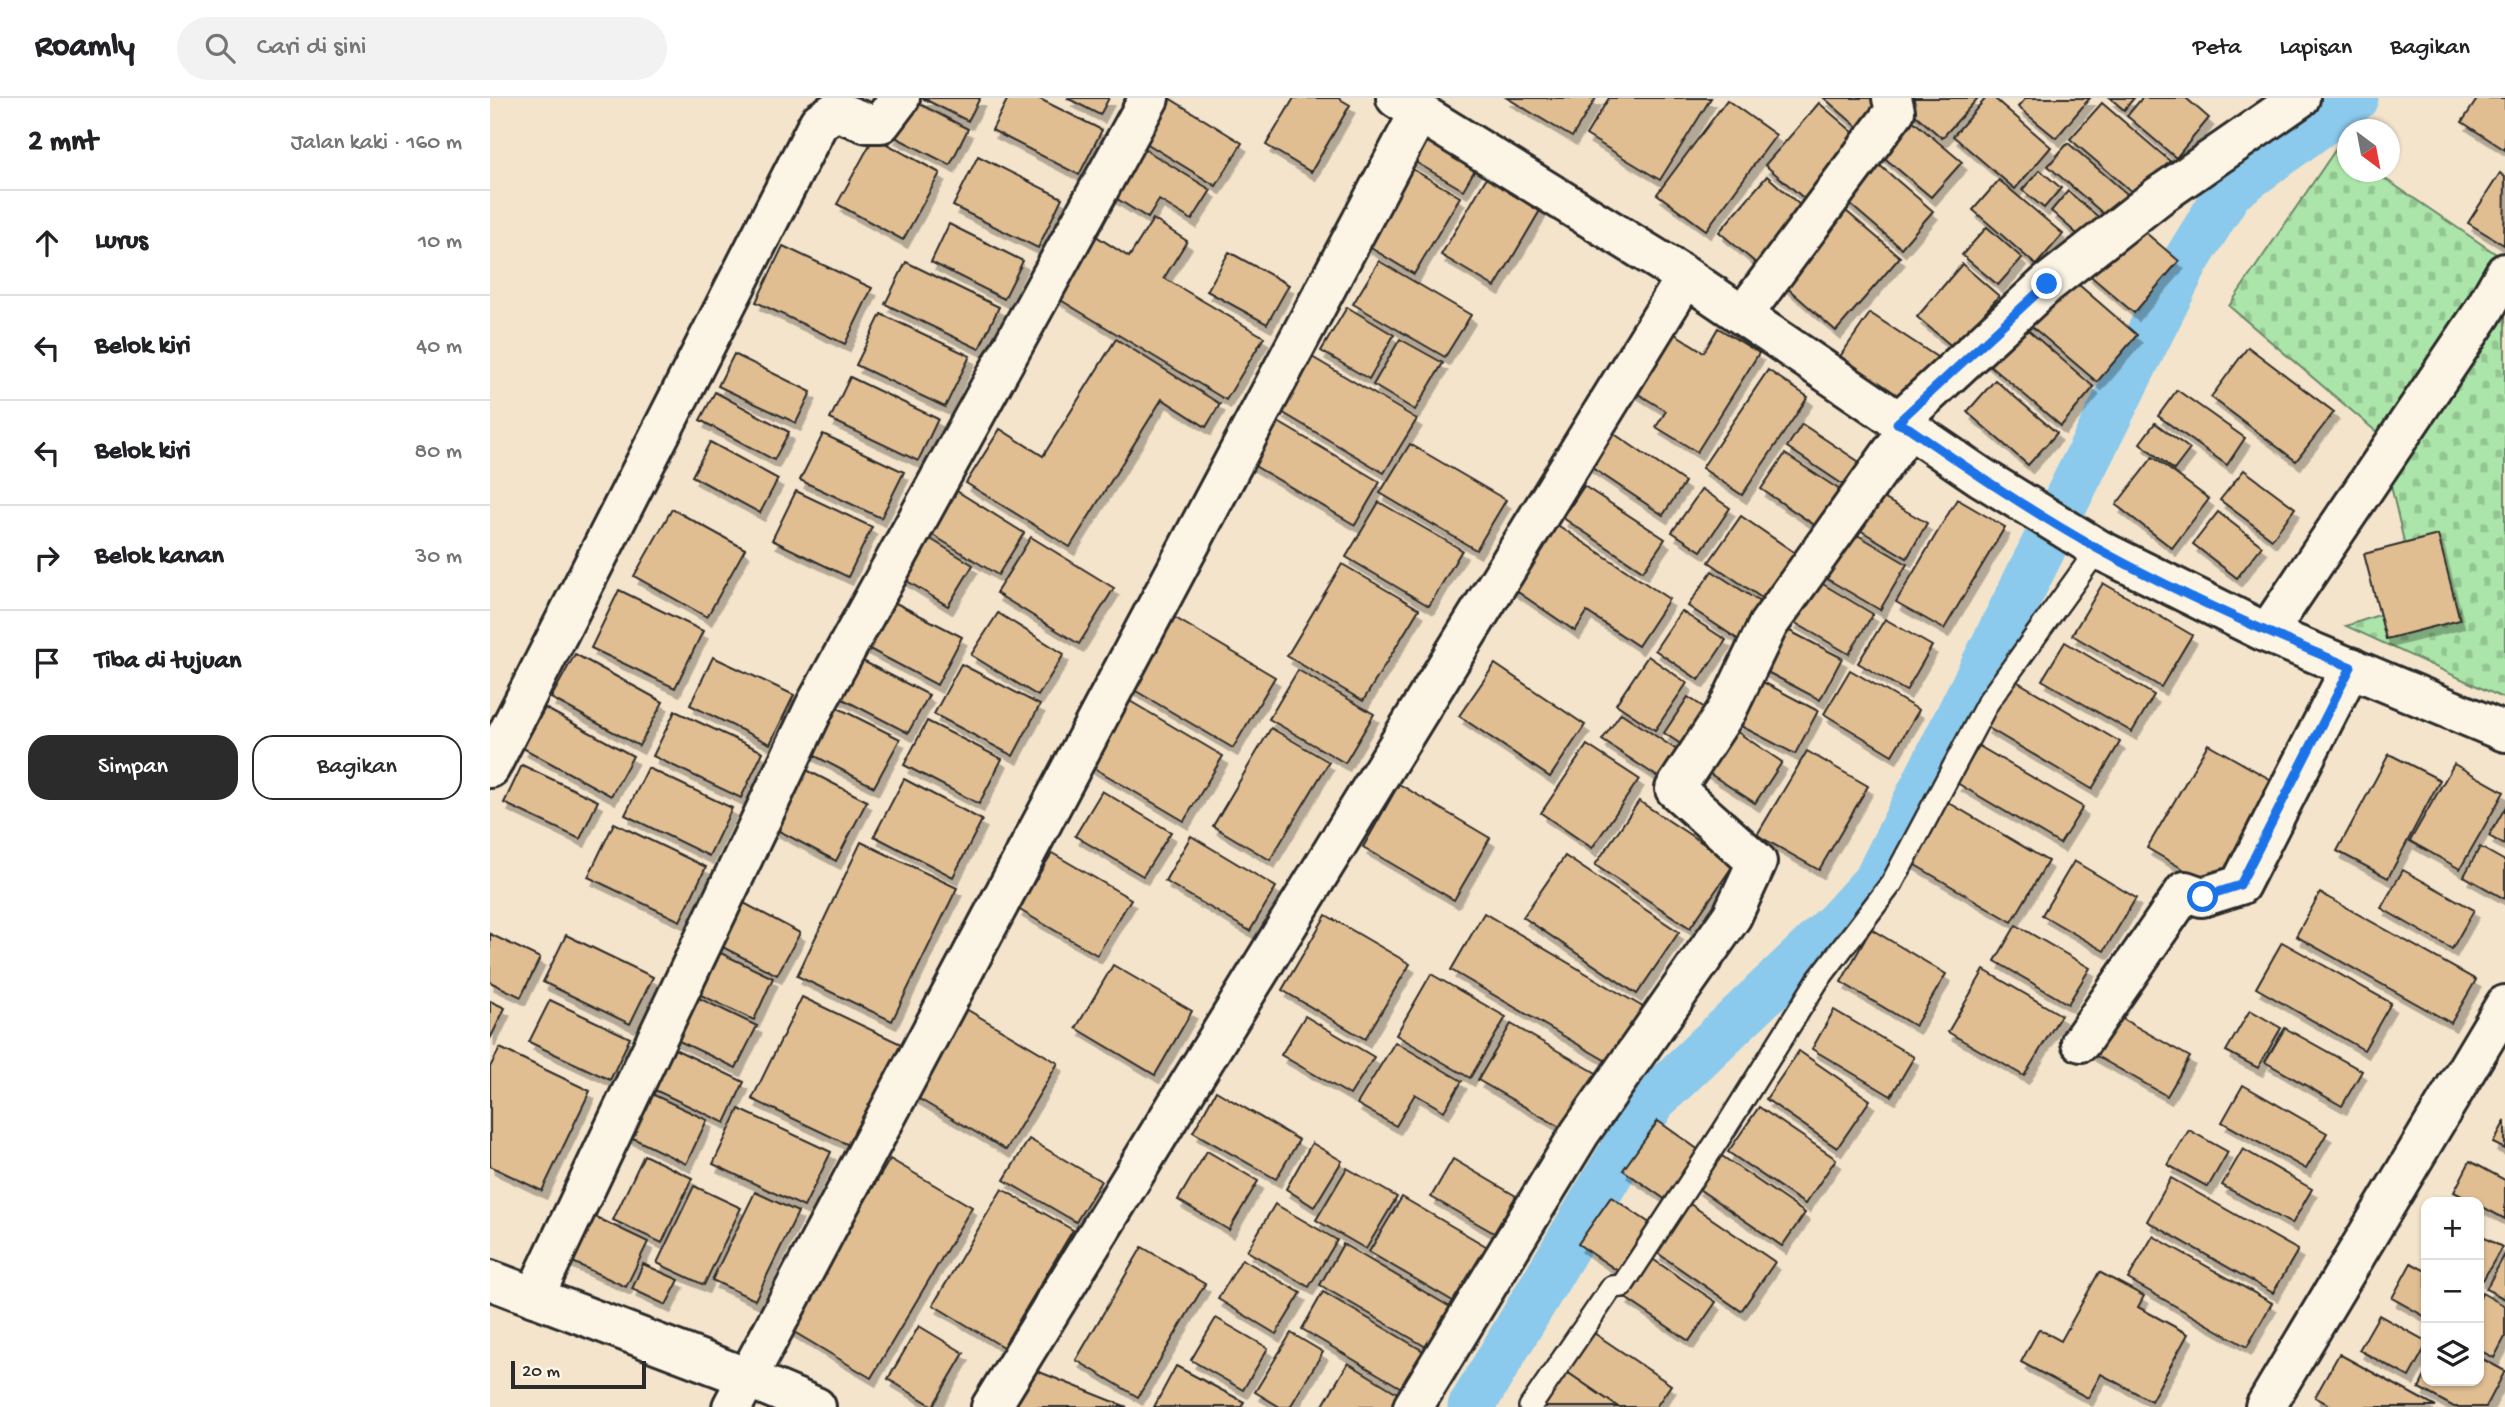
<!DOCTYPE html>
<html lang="id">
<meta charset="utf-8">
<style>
:root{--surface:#fff;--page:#f2f2f2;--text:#202124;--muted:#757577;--line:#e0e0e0;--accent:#2b2b2b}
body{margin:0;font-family:"Gochi Hand",sans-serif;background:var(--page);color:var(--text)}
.controls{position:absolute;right:21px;bottom:21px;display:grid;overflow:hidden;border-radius:14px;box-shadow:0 2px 5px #0004}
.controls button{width:63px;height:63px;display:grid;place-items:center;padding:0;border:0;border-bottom:2px solid var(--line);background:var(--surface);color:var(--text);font:35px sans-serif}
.compass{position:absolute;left:1847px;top:21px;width:63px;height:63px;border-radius:50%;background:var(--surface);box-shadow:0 2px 5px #0004;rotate:148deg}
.scale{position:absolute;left:21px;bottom:18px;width:135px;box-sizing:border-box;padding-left:7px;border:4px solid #2b2b2b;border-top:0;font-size:19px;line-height:24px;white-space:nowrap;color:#2b2b2b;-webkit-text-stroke:5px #fcf5e5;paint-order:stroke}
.stop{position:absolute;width:21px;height:21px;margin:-16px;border:5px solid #1a73e8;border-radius:50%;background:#fff}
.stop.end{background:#1a73e8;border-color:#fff;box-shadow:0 2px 7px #0008}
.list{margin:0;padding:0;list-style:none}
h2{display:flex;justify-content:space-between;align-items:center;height:91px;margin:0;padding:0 28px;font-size:30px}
h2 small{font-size:23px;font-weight:400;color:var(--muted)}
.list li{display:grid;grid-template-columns:46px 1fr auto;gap:21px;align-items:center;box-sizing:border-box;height:105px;padding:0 28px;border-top:2px solid var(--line)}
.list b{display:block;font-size:26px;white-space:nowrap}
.list em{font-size:23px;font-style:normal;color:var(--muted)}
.actions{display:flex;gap:14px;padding:21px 28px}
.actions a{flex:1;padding:16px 0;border:2px solid var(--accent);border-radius:21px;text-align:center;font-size:24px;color:var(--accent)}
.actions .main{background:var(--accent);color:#fff}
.icon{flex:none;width:38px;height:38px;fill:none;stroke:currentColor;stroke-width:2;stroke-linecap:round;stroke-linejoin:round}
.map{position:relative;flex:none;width:2015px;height:1309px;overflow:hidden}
header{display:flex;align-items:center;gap:42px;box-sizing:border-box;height:98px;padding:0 35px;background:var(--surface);border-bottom:2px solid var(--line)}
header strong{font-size:33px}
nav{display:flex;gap:38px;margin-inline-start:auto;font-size:24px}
.search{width:490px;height:63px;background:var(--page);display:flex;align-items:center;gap:18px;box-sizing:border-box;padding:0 24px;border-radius:38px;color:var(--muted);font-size:26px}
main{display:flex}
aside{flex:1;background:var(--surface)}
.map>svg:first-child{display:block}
.cemetery{fill:url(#cemetery-stones);stroke:#6b886a;stroke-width:2}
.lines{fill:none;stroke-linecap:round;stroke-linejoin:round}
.canal{stroke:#8bcaec;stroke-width:47}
.building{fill:#e1be92;stroke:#2b2b2b;stroke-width:2;filter:url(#shadow)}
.lane-casing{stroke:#2b2b2b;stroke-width:26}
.street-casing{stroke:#2b2b2b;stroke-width:44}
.secondary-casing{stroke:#2b2b2b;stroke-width:44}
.lane{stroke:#fcf5e5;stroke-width:21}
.street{stroke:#fcf5e5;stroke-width:38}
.secondary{stroke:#fcf5e5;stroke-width:38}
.route{stroke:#1a73e8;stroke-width:9}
</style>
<header>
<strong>Roamly</strong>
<div class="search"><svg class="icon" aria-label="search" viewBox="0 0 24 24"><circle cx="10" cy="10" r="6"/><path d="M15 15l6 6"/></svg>Cari di sini</div>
<nav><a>Peta</a><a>Lapisan</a><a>Bagikan</a></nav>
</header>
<main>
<aside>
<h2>2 mnt<small>Jalan kaki · 160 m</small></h2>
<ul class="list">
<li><svg class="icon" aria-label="ahead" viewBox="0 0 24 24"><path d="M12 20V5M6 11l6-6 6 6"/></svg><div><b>Lurus</b></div><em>10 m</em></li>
<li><svg class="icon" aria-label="left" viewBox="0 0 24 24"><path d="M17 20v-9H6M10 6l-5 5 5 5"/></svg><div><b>Belok kiri</b></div><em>40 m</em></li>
<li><svg class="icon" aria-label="left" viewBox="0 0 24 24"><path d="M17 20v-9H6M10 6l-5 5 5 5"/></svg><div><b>Belok kiri</b></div><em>80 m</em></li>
<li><svg class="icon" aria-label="right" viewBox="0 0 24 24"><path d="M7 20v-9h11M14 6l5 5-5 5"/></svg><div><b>Belok kanan</b></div><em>30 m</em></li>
<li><svg class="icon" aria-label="arrive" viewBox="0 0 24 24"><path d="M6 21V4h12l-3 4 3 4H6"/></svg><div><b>Tiba di tujuan</b></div></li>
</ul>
<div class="actions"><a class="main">Simpan</a><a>Bagikan</a></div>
</aside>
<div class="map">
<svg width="2015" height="1309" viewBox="0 0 2015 1309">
<defs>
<pattern id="cemetery-stones" width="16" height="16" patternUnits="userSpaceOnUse" patternTransform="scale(1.75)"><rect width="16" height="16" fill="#abe5a9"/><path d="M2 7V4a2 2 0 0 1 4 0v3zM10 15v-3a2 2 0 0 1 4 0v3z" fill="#93c592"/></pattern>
<filter id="shadow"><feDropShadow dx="4.5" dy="8" stdDeviation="0" flood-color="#0004"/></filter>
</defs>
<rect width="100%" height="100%" fill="#f4e4cc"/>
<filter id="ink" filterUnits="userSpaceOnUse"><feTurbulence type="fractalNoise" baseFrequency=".0143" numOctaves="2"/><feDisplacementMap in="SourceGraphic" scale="14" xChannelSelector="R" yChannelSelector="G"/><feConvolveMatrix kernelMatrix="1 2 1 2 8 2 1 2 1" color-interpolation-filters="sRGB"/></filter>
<g filter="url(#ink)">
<path class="cemetery" d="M1848,48L1857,55V74H1885L2015,162V601L1856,528L1928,504L1889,336L1739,208Z"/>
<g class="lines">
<path class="canal" d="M981,1309L1164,1001L1348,825L1387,782L1696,163L1739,93L1865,0"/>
</g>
<g class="building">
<path d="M432,0H490L478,23Z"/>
<path d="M518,0H548L612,32L589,77L502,32Z"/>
<path d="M577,0H619L610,17Z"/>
<path d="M672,0H679L752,45L726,88L648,40Z"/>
<path d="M804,0H848L860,7L821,74L776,47Z"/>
<path d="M1017,0H1106L1082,39Z"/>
<path d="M1119,0H1221L1170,82L1096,37Z"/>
<path d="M1334,0H1393L1372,33Z"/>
<path d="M1410,0H1488L1452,40L1408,2Z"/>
<path d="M1496,0H1504L1561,49L1525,91L1463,38Z"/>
<path d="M1536,0H1600L1566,40L1528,9Z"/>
<path d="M1620,0H1644L1634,12Z"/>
<path d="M1652,0H1696L1719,20L1686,60L1637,18Z"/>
<path d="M1988,0H2015V52L1972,24Z"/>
<path d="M420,1L478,31L460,67L401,37Z"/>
<path d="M1237,2L1286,37L1216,132L1167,96Z"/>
<path d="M1329,5L1378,47L1324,109L1275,67Z"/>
<path d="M1612,5L1680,63L1648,99L1580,41Z"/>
<path d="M1415,16L1472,64L1441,99L1385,52Z"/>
<path d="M933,32L989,65L973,92L917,59Z"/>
<path d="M384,39L450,75L413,142L347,106Z"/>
<path d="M1578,45L1643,101L1623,124L1558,68Z"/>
<path d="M646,46L721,92L702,122L669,102L658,120L616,94Z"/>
<path d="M488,58L572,100L548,150L463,108Z"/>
<path d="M1380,59L1443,113L1411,150L1348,96Z"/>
<path d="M912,65L970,99L924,176L866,141Z"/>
<path d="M1001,72L1055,104L1005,189L951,157Z"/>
<path d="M1550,72L1571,90L1554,110L1532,92Z"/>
<path d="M2010,75L2015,79L2014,147L1978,125Z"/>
<path d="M1277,78L1320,116L1273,171L1229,134Z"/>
<path d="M1509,82L1573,136L1546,167L1483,112Z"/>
<path d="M1578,93L1612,122L1595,143L1561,113Z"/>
<path d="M1349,107L1410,159L1346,233L1286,180Z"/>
<path d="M663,121L697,143L674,180L774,239L736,302L559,195L598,133L639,159Z"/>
<path d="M1642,123L1689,163L1644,215L1597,175Z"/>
<path d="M459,126L533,163L514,201L441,164Z"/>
<path d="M1497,129L1532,160L1508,187L1472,157Z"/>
<path d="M293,148L382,190L355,246L266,204Z"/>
<path d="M739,154L799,187L777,226L717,193Z"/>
<path d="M889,163L981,217L955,259L863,206Z"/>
<path d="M416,164L509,209L489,251L395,206Z"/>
<path d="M1472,166L1509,198L1464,250L1427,219Z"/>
<path d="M1574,174L1647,237L1607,284L1533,221Z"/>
<path d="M857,209L904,237L879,281L831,253Z"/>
<path d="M1380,215L1450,261L1418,307L1349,260Z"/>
<path d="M391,216L480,258L455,309L366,267Z"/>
<path d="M1523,219L1604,289L1571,328L1489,258Z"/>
<path d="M1174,229L1214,254L1228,230L1269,255L1207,354L1166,329L1176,313L1137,289Z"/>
<path d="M626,241L730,306L716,329L672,301L580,449L476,385L510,331L553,358Z"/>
<path d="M910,241L953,265L925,312L883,287Z"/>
<path d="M1758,249L1844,314L1806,363L1721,299Z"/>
<path d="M244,256L321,294L306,325L228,288Z"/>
<path d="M822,259L927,321L894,375L790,313Z"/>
<path d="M1278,272L1318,299L1252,397L1212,370Z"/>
<path d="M360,279L448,321L428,363L340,321Z"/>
<path d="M1505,282L1567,335L1538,367L1477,314Z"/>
<path d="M1687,292L1755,340L1737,367L1668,318Z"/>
<path d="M225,294L299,334L284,362L210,322Z"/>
<path d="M783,321L890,384L865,427L758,364Z"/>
<path d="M1665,325L1700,351L1684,372L1650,345Z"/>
<path d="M1312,326L1380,371L1364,394L1297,349Z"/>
<path d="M1120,333L1195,384L1173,417L1098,367Z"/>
<path d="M333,336L414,374L391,420L310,382Z"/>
<path d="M220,344L288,381L270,415L202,378Z"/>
<path d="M920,346L1016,402L986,452L890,395Z"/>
<path d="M1295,356L1359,398L1335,434L1271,391Z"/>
<path d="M1663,359L1719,401L1682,450L1626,407Z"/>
<path d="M1754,372L1805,410L1782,441L1730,402Z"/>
<path d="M454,385L534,435L508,477L428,428Z"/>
<path d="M1094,388L1175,441L1153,473L1073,420Z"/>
<path d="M1212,391L1240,410L1211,453L1182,434Z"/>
<path d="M306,393L382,429L358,479L282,442Z"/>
<path d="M1388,397L1437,425L1417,460L1368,431Z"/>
<path d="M1467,401L1515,429L1454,531L1406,504Z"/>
<path d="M889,404L972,452L939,508L856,459Z"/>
<path d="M182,411L255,451L217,519L144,478Z"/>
<path d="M1728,414L1772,448L1747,480L1703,446Z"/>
<path d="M1251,418L1317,463L1285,509L1219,464Z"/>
<path d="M1066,426L1179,501L1148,548L1097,514L1085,533L1022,490Z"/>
<path d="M1359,432L1417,466L1390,512L1332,478Z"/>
<path d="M434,437L483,467L458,508L409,478Z"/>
<path d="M1948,437L1970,522L1896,541L1874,456Z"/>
<path d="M541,439L624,490L589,546L506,495Z"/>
<path d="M852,466L929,511L873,603L797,558Z"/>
<path d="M1222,473L1279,510L1255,546L1198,508Z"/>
<path d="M1326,482L1383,516L1359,556L1302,523Z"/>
<path d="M1613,485L1702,537L1671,589L1582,537Z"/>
<path d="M129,492L213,533L185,590L101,550Z"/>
<path d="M394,499L472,539L447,587L370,546Z"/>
<path d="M1191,513L1236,542L1209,582L1165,552Z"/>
<path d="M508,515L574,556L548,598L481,557Z"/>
<path d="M677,515L785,579L743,650L634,586Z"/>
<path d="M1395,521L1442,548L1416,593L1368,565Z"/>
<path d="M1288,527L1352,560L1330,602L1266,568Z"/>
<path d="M1575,544L1664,597L1642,634L1552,582Z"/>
<path d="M85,556L173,604L149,648L61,600Z"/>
<path d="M363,558L439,597L418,635L343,596Z"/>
<path d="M1158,558L1197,585L1165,632L1126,606Z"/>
<path d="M223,559L304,597L280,646L200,607Z"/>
<path d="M471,566L550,607L523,658L444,616Z"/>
<path d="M1005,566L1095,627L1060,679L969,618Z"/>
<path d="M808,572L884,616L855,665L779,621Z"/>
<path d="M1360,572L1429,612L1402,657L1334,616Z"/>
<path d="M1523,581L1630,644L1602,691L1495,628Z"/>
<path d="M1269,582L1328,613L1305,656L1247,626Z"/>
<path d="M633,599L733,658L694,723L594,664Z"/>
<path d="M1198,599L1224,616L1200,652L1174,635Z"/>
<path d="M336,604L410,641L384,689L312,651Z"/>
<path d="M55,610L143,658L121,698L33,650Z"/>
<path d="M185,613L273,654L251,700L163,658Z"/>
<path d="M1131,615L1193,656L1174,683L1112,642Z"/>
<path d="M437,623L512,661L489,706L414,667Z"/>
<path d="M1237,627L1292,664L1265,705L1208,668Z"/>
<path d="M781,630L839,664L780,762L723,728Z"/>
<path d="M1718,646L1785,684L1724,789L1657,750Z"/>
<path d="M1097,647L1149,681L1102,750L1051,715Z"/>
<path d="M1489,648L1593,709L1570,746L1467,685Z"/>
<path d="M1317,653L1378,688L1329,772L1267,737Z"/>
<path d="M1899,656L1950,682L1898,780L1847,753Z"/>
<path d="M305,666L377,703L346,763L274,725Z"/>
<path d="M1964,666L2014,694L1970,771L1920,743Z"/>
<path d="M32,667L108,703L90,741L14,705Z"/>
<path d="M158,670L242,710L219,758L135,717Z"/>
<path d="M414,681L492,722L463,779L384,738Z"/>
<path d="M909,686L1000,740L964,802L873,749Z"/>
<path d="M612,693L681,734L653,778L585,738Z"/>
<path d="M1149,703L1244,766L1200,830L1105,767Z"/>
<path d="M1456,703L1558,763L1522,824L1420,764Z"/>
<path d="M2015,710V747L1999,738Z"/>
<path d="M124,725L216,769L190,823L98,779Z"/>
<path d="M701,738L786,789L760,833L675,783Z"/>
<path d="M371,744L467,790L402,923L307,878Z"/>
<path d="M1990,749L2015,763V801L1974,778Z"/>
<path d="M562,755L641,801L607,857L528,811Z"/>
<path d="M1075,758L1189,834L1147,896L1033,819Z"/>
<path d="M1584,763L1646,800L1614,853L1552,817Z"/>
<path d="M1913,772L1984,812L1962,851L1891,810Z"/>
<path d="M1830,795L1986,882L1961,925L1806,838Z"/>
<path d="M239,797L310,835L287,877L217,841Z"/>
<path d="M994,815L1163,915L1130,971L961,872Z"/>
<path d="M836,817L920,866L875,941L792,892Z"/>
<path d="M1526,827L1600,870L1578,906L1505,863Z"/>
<path d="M1381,831L1456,876L1425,928L1351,884Z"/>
<path d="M0,836L50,860L31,899L0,884Z"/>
<path d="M76,837L163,879L140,926L53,884Z"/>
<path d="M1792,844L1901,905L1874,952L1766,890Z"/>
<path d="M216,848L283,880L264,922L196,890Z"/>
<path d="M623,867L702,913L665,977L586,930Z"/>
<path d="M1494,872L1571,917L1534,978L1458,934Z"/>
<path d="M941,876L1016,919L980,980L906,937Z"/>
<path d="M190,891L267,928L246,970L170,934Z"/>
<path d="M312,899L413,947L363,1049L262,1001Z"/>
<path d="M60,902L140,940L120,982L39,944Z"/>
<path d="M0,903L15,910L0,941Z"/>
<path d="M471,908L568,965L516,1052L419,995Z"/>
<path d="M1344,912L1424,959L1401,998L1322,951Z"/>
<path d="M1760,912L1791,930L1768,970L1736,953Z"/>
<path d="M1624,916L1700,959L1677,998L1601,955Z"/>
<path d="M815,918L884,959L860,997L791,957Z"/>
<path d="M1021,926L1115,980L1082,1036L988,982Z"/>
<path d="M1795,930L1872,973L1852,1008L1775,964Z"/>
<path d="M905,944L972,983L954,1013L925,996L906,1028L867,1006Z"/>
<path d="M172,945L254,984L235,1025L152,986Z"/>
<path d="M10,950L100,993L52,1093L0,1068V969Z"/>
<path d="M1309,953L1380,1002L1347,1050L1276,1001Z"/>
<path d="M1753,987L1837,1035L1816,1071L1732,1024Z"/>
<path d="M145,988L217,1022L196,1066L124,1031Z"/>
<path d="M726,993L809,1042L786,1081L703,1034Z"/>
<path d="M1269,1009L1346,1061L1315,1106L1238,1054Z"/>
<path d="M249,1011L341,1054L314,1109L223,1066Z"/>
<path d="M1168,1023L1213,1055L1179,1104L1133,1072Z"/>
<path d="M2015,1023V1051L2003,1045Z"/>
<path d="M1699,1032L1738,1054L1718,1089L1678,1067Z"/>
<path d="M539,1041L611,1083L586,1124L514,1082Z"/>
<path d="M822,1045L852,1063L824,1109L796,1091Z"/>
<path d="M1753,1051L1822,1091L1802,1126L1732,1087Z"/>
<path d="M717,1053L768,1083L739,1132L688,1102Z"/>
<path d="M1229,1056L1315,1115L1292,1148L1206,1089Z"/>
<path d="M154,1057L202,1080L172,1145L123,1122Z"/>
<path d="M400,1061L482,1109L381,1280L299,1231Z"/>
<path d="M963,1061L1026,1098L1004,1135L941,1099Z"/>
<path d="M1980,1063L2015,1082V1121L1989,1107V1104H1983L1964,1094Z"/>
<path d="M857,1070L907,1099L876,1151L826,1122Z"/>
<path d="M1681,1080L1808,1152L1783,1195L1657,1123Z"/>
<path d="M204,1088L251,1110L214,1187L167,1165Z"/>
<path d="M512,1091L583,1132L513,1249L443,1207Z"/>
<path d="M265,1094L308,1114L265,1202L222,1182Z"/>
<path d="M912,1099L1001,1151L968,1206L879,1154Z"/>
<path d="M1121,1099L1167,1130L1134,1177L1088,1146Z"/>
<path d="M785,1106L847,1142L819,1189L757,1153Z"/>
<path d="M1200,1106L1285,1164L1251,1213L1166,1154Z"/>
<path d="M91,1112L158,1144L136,1189L68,1157Z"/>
<path d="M1989,1137L2012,1149L1993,1182L1989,1180Z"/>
<path d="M1663,1138L1782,1205L1757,1249L1638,1181Z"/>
<path d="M853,1146L967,1213L943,1253L830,1187Z"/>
<path d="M652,1149L715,1186L648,1299L586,1262Z"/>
<path d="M2015,1156V1201L1996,1191Z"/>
<path d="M1161,1160L1226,1204L1199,1243L1134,1199Z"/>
<path d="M752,1161L811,1195L786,1236L728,1201Z"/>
<path d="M1921,1165L1936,1173V1219L1902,1200Z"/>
<path d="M153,1166L189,1182L176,1207L142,1191Z"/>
<path d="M1609,1174L1654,1198L1648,1209L1698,1236L1661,1303L1611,1276L1598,1300L1531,1264L1549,1231L1571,1243Z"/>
<path d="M833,1194L935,1254L913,1291L812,1231Z"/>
<path d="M1992,1195L2015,1208V1239L2004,1260L1989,1252V1202Z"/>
<path d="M1889,1217L1936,1243V1248L1919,1279L1869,1252Z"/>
<path d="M726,1220L778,1250L753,1292L701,1262Z"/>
<path d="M429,1228L474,1255L443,1308L398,1281Z"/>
<path d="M1101,1233L1181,1287L1166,1309H1128L1074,1272Z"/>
<path d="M801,1235L833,1254L800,1309H790L765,1294Z"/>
<path d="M1849,1256L1946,1309H1843L1825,1299Z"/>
<path d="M1989,1259L2015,1273L1996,1309H1964L1929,1290L1936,1276V1283H1989Z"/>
<path d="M858,1265L909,1296L902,1309H832Z"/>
<path d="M532,1267L637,1309H516Z"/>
<path d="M686,1268L754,1304L751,1309H664Z"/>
<path d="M1074,1272L1128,1309H1048Z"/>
</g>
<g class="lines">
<defs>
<path id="lane" d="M1040,1309L1122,1189L1132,1188L1233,1034L1328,882L1402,785L1498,604L1608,451"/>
<g id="street">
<path d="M906,0L1196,179L1491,379L1608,451L1777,535L2015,634"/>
<path d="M1253,217L1405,13L1402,0"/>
<path d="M1407,325L1557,186L1670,97L1810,0"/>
<path d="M1777,535L1991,217L2015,175"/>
<path d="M0,670L329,24L346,13L377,25H391L410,0"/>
<path d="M1591,944L1695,793L1712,799L1750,787L1861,569"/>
<path d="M44,1199L325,608L659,0"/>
<path d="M242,1309L930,13"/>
<path d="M501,1309L1196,179"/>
<path d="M923,1309L1090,1035L1242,818L1267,764L1185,691L1237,612L1278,527L1419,330"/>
<path d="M1775,1309L2015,907"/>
</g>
<path id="secondary" d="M0,1182L258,1280L326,1309"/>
</defs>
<use href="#lane" class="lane-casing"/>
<use href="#street" class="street-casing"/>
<use href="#secondary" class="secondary-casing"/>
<use href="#lane" class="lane"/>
<use href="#street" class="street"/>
<use href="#secondary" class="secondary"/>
</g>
</g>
<g class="lines" filter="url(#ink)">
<path class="route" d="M1557,186L1407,325L1419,330C1480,372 1543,415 1608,451C1690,496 1775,534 1861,569L1750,787L1713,799"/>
</g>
</svg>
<div class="controls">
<button>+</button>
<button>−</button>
<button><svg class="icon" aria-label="layers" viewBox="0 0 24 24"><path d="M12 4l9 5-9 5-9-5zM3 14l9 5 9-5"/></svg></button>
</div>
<svg class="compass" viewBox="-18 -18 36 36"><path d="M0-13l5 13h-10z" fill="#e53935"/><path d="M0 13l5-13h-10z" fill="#757577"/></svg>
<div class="scale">20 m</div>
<div class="stop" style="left:1713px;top:799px"></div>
<div class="stop end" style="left:1557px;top:186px"></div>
</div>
</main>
